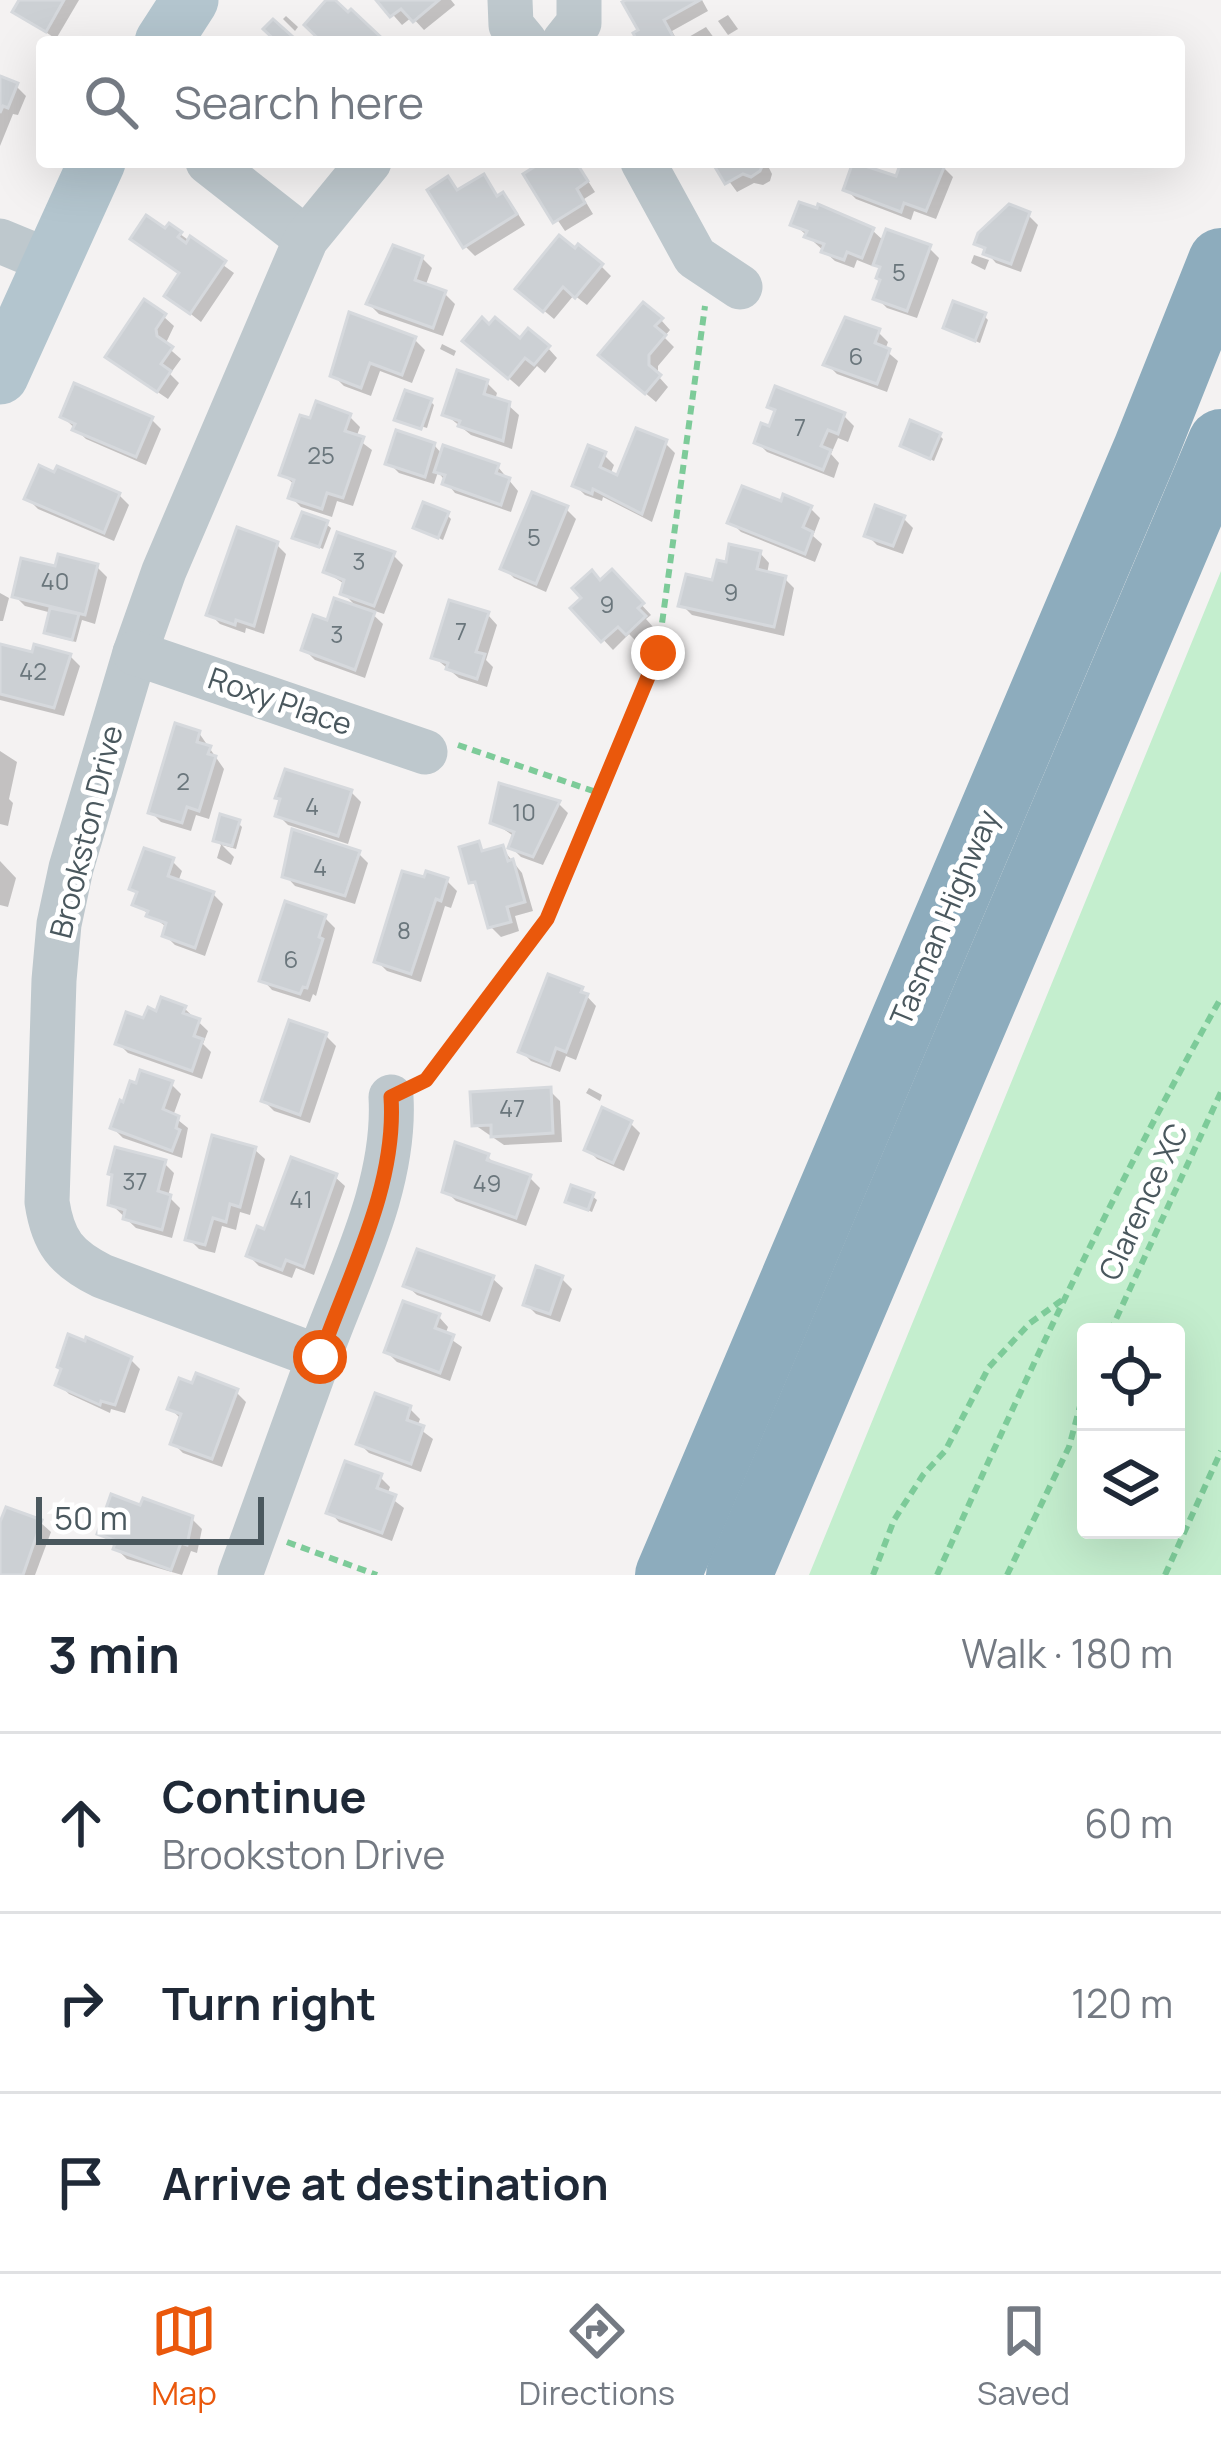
<!DOCTYPE html>
<meta charset="utf-8">
<style>
:root{--surface:#fff;--page:#f2f2f3;--text:#1f2937;--muted:#747a83;--line:#e0e1e3;--accent:#ea580c}
body{margin:0;font-family:Manrope,sans-serif;background:var(--page);color:var(--text)}
.controls{position:absolute;right:36px;bottom:36px;display:grid;overflow:hidden;border-radius:12px;box-shadow:0 12px 48px #0002}
.controls button{width:108px;height:108px;display:grid;place-items:center;padding:0;border:0;border-bottom:3px solid var(--line);background:var(--surface);color:var(--text);font:60px sans-serif}
.scale{position:absolute;left:36px;bottom:30px;width:228px;box-sizing:border-box;padding-left:12px;border:6px solid #4a585e;border-top:0;font-size:33px;line-height:42px;white-space:nowrap;color:#4a585e;-webkit-text-stroke:9px #fff;paint-order:stroke}
.stop{position:absolute;width:36px;height:36px;margin:-27px;border:9px solid #ea580c;border-radius:50%;background:#fff}
.stop.end{background:#ea580c;border-color:#fff;box-shadow:0 3px 12px #0008}
.list{margin:0;padding:0;list-style:none}
h2{display:flex;justify-content:space-between;align-items:center;height:156px;margin:0;padding:0 48px;font-size:51px}
h2 small{font-size:39px;font-weight:400;color:var(--muted)}
.list li{display:grid;grid-template-columns:78px 1fr auto;gap:36px;align-items:center;box-sizing:border-box;height:180px;padding:0 48px;border-top:3px solid var(--line)}
.list b{display:block;font-size:45px;white-space:nowrap}
.list p{margin:0;font-size:39px;white-space:nowrap;color:var(--muted)}
.list em{font-size:39px;font-style:normal;color:var(--muted)}
.icon{flex:none;width:66px;height:66px;fill:none;stroke:currentColor;stroke-width:2;stroke-linecap:round;stroke-linejoin:round}
.map{position:relative;flex:none;width:1221px;height:1575px;overflow:hidden}
.search{position:absolute;background:var(--surface);box-shadow:0 12px 48px #0002;left:36px;right:36px;top:36px;height:132px;display:flex;align-items:center;gap:30px;box-sizing:border-box;padding:0 42px;border-radius:12px;color:var(--muted);font-size:45px}
.sheet{height:696px;background:var(--surface)}
nav{display:flex;justify-content:space-around;align-items:center;box-sizing:border-box;height:168px;border-top:3px solid var(--line);background:var(--surface);font-size:33px;color:var(--muted)}
nav a{display:grid;justify-items:center;gap:6px}
nav .on{color:var(--accent)}
.map>svg:first-child{display:block}
.green{fill:#c4eece;fill-rule:evenodd}
.shadow{fill:#0003}
.building{fill:#ccd0d4;stroke:#d6d9dd;stroke-width:3}
.lines{fill:none;stroke-linecap:round;stroke-linejoin:round}
.path{stroke:#7dcb99;stroke-width:6;stroke-dasharray:9 6;stroke-linecap:butt}
.minor{stroke:#bec8cd;stroke-width:45}
.major{stroke:#b3c5ce;stroke-width:57}
.highway{stroke:#8dacbd;stroke-width:66}
.route{stroke:#ea580c;stroke-width:15}
.labels{text-anchor:middle;stroke-width:10;stroke-linejoin:round;paint-order:stroke}
.number-label{font-size:24px;fill:#6a767c}
.street-label{font-size:30px;fill:#4a585e;stroke:#fff}
</style>
<div class="map">
<svg width="1221" height="1575" viewBox="0 0 1221 1575">
<rect width="100%" height="100%" fill="#f4f2f2"/>
<path class="green" d="M1221,571V1575H809ZM1086,1332H1176V1530H1086Z"/>
<g class="shadow">
<path d="M23,0H79L56,39L16,12Z"/>
<path d="M380,0H451L455,5L424,30L412,17L402,25Z"/>
<path d="M632,0H702L708,11L672,31L678,42H643L626,3Z"/>
<path d="M728,15L738,29L728,35L718,21Z"/>
<path d="M286,16L298,27L295,31L283,19Z"/>
<path d="M706,27L717,42H689L687,38Z"/>
<path d="M0,79L16,86L26,96L18,115L13,114L0,146Z"/>
<path d="M553,162H576L595,192L584,199L593,214L565,231L527,175Z"/>
<path d="M715,162H774L768,166L772,174L770,181L763,185L754,183L737,192Z"/>
<path d="M904,162H928L943,167L953,177L936,219L914,211L911,220L856,199L846,189L898,179Z"/>
<path d="M484,177L500,198L503,196L513,206L525,225L475,256L465,246L448,180L459,192Z"/>
<path d="M1028,215L1038,225L1021,272L996,263L978,243Z"/>
<path d="M794,224L872,230L885,242L929,248L939,258L917,318L887,308L877,298L882,269L874,261L872,266L857,260L854,268L835,261Z"/>
<path d="M166,232L180,234L234,273L201,322L168,296L182,275L134,239Z"/>
<path d="M974,255L989,260L985,270L971,263Z"/>
<path d="M422,258L432,268L425,287L445,294L455,304L443,336L379,314L369,304Z"/>
<path d="M601,266L611,276L587,305L574,295L554,319L529,298Z"/>
<path d="M984,316L988,320L980,343L946,328Z"/>
<path d="M164,317L174,326L165,345L181,359L170,374L179,383L168,399L119,366Z"/>
<path d="M661,320L670,330L664,337L674,347L658,366V376L668,387L656,402L612,365Z"/>
<path d="M878,332L888,342L885,350L898,361L887,392L837,374L827,364Z"/>
<path d="M415,340L425,350L412,383L380,371L371,396L344,386L334,376Z"/>
<path d="M520,342L548,348L557,358L545,373L537,366L519,387L476,350Z"/>
<path d="M442,344L456,351L454,356L440,349Z"/>
<path d="M487,383L497,393L495,400L508,405L519,415L512,449L471,435L445,414Z"/>
<path d="M430,401L434,405L427,428L398,419Z"/>
<path d="M770,406L844,416L854,426L848,442L838,438L831,454L839,463L834,478L767,452L757,442L771,430L777,413Z"/>
<path d="M63,417L151,419L161,429L146,465L86,439Z"/>
<path d="M350,417L360,427L356,438L372,450L353,506L337,501L332,517L301,507L291,497L295,485L282,474Z"/>
<path d="M939,435L943,439L934,461L903,445Z"/>
<path d="M665,443L675,453L652,522L603,497L602,501L585,495L575,485L604,455L614,465L610,475L619,479Z"/>
<path d="M434,445L443,455L498,467L518,491L511,512L455,493L438,472L434,484L399,473L389,463Z"/>
<path d="M119,495L129,505L114,541L38,509L28,499Z"/>
<path d="M783,505L810,508L820,518L813,536L822,544L815,562L741,532L731,522Z"/>
<path d="M566,509L576,519L546,592L514,578L504,568Z"/>
<path d="M447,515L451,519L443,540L417,527Z"/>
<path d="M903,518L913,528L903,554L877,545L867,535Z"/>
<path d="M326,524L331,528L323,549L296,537Z"/>
<path d="M276,544L286,554L264,634L246,628L245,633L220,624L210,614Z"/>
<path d="M760,553L769,563L767,574L784,578L794,588L784,636L692,615L682,605L715,584L728,565Z"/>
<path d="M393,555L403,565L384,614L366,608L383,624L365,678L315,660L305,650L329,624L360,610L343,593L346,585L326,572Z"/>
<path d="M97,567L107,577L95,624L82,620L76,642L52,636L47,632L52,613L25,606L15,596L57,570Z"/>
<path d="M612,573L651,615L646,619L654,628L638,643L629,634L613,650L574,608Z"/>
<path d="M0,593L9,598L3,621H0Z"/>
<path d="M488,615L497,625L486,660L493,667L487,687L459,678L434,657Z"/>
<path d="M0,647L35,656H70L80,666L64,716L0,700Z"/>
<path d="M199,733L224,769L209,819L196,815L191,831L161,822L151,812Z"/>
<path d="M0,751L17,762L9,799L13,803L8,826L0,824Z"/>
<path d="M501,787L559,804L568,813L543,865L521,857L511,847L515,837L493,822Z"/>
<path d="M351,792L361,802L348,844L288,825L278,815Z"/>
<path d="M238,823L242,827L236,849L222,845L234,857L231,865L217,858L221,845L216,840Z"/>
<path d="M478,845L486,853L502,848L522,873L533,911L515,916L519,931L501,937L491,927L480,890L472,882Z"/>
<path d="M358,853L368,863L355,904L295,886L286,876Z"/>
<path d="M0,861L16,878L8,907L0,905Z"/>
<path d="M172,861L182,871L178,882L213,894L223,904L205,956L175,945L165,935L168,928L135,904L139,894L133,888Z"/>
<path d="M447,881L457,891L451,908L445,906L421,982L387,971L377,961Z"/>
<path d="M325,918L335,928L316,996L313,994L310,1002L272,990L263,980Z"/>
<path d="M581,990L596,1006L576,1060L566,1056L560,1072L531,1061L521,1051Z"/>
<path d="M184,1008L208,1031L203,1044L211,1052L202,1079L128,1053L118,1043L158,1014Z"/>
<path d="M326,1036L336,1046L310,1123L274,1111L264,1101Z"/>
<path d="M171,1084L181,1094L173,1116L188,1128L182,1158L123,1138L113,1128Z"/>
<path d="M589,1088L602,1095L600,1101L586,1093Z"/>
<path d="M550,1091L560,1101L562,1142L504,1145L475,1125Z"/>
<path d="M630,1123L640,1133L624,1171L597,1159L587,1149Z"/>
<path d="M255,1150L265,1159L250,1215L240,1212L236,1230L222,1226L215,1253L199,1249L189,1239Z"/>
<path d="M488,1157L497,1167L530,1178L540,1188L526,1226L456,1201L446,1191Z"/>
<path d="M164,1163L174,1173L168,1196L180,1208L172,1238L136,1228L111,1204Z"/>
<path d="M335,1177L345,1186L314,1275L296,1268L292,1278L259,1266L249,1256L266,1232Z"/>
<path d="M592,1196L597,1200L592,1212L568,1201Z"/>
<path d="M493,1279L503,1288L490,1322L417,1295L407,1286Z"/>
<path d="M562,1279L572,1289L560,1322L536,1314L526,1304Z"/>
<path d="M439,1317L448,1327L445,1335L462,1347L450,1381L397,1362L387,1352Z"/>
<path d="M130,1359L140,1369L125,1413L111,1409L110,1413L69,1394L59,1384Z"/>
<path d="M194,1387L236,1392L246,1402L222,1467L183,1453L173,1443L182,1420L170,1408Z"/>
<path d="M410,1409L420,1419L417,1427L433,1439L421,1472L369,1453L359,1443Z"/>
<path d="M380,1477L390,1487L387,1495L404,1508L392,1541L339,1522L330,1512Z"/>
<path d="M142,1508L192,1519L202,1529L197,1553L191,1551L182,1575L127,1559L100,1533Z"/>
<path d="M41,1523L51,1532L35,1575H0V1525Z"/>
</g>
<g class="building">
<path d="M19,0H64L46,32L12,12Z"/>
<path d="M326,0H335L348,12L351,9L386,42H322L304,25Z"/>
<path d="M376,0H439L413,22L401,9L390,17Z"/>
<path d="M626,0H700L664,20L676,42H638L633,33L638,30L622,2Z"/>
<path d="M273,19L293,37L289,42H277L263,29Z"/>
<path d="M0,76L18,83L8,108L3,106L0,113Z"/>
<path d="M542,162L544,165L576,162L588,181L577,189L585,203L553,223L523,174Z"/>
<path d="M712,162H764L760,171L751,177L743,174L725,184Z"/>
<path d="M853,162L896,176L901,162L945,165L926,211L904,203L901,212L843,190Z"/>
<path d="M484,174L497,196L503,192L517,214L463,248L427,190L448,176L457,190Z"/>
<path d="M799,202L817,208L818,204L874,228L862,258L847,252L844,260L821,252L824,244L804,237L807,231L790,225Z"/>
<path d="M1009,204L1030,212L1011,264L983,254L985,248L974,244L978,233Z"/>
<path d="M146,215L165,228L169,223L182,232L178,237L186,243L190,236L226,261L190,314L164,296L179,273L130,239Z"/>
<path d="M886,229L931,245L907,311L873,299L880,280L876,278L880,267L873,265Z"/>
<path d="M559,235L575,248L578,244L603,264L575,298L563,287L543,312L515,289Z"/>
<path d="M393,245L423,256L415,280L446,291L433,328L366,304Z"/>
<path d="M144,299L166,314L156,329L157,336L173,347L161,364L171,371L157,392L105,357Z"/>
<path d="M953,301L986,313L975,341L943,328Z"/>
<path d="M643,302L663,318L655,326L666,335L649,355V365L661,375L645,394L598,355Z"/>
<path d="M349,312L416,337L402,375L370,363L361,388L330,376Z"/>
<path d="M482,317L489,324L495,317L520,338L528,328L550,346L534,365L525,358L508,379L462,341Z"/>
<path d="M845,317L880,329L875,343L890,349L877,384L823,365Z"/>
<path d="M457,370L488,380L484,394L510,402L503,441L458,426L460,421L442,415Z"/>
<path d="M74,383L153,417L136,457L72,430L75,424L60,417Z"/>
<path d="M775,386L845,413L838,434L828,430L821,446L831,450L823,470L754,443L761,423L769,426L775,410L767,407Z"/>
<path d="M405,390L432,399L421,429L394,420Z"/>
<path d="M316,401L351,414L345,431L364,437L343,498L327,493L322,509L288,498L294,480L279,475L300,415L310,418Z"/>
<path d="M910,420L941,433L930,459L900,446Z"/>
<path d="M636,428L667,440L642,514L593,489L592,494L572,486L588,445L606,452L600,467L617,475Z"/>
<path d="M396,430L435,443L425,477L385,464Z"/>
<path d="M443,445L499,464L496,473L510,478L501,505L442,484L445,475L434,472Z"/>
<path d="M39,465L54,472L57,466L120,493L104,533L24,499Z"/>
<path d="M742,486L781,501L783,494L812,506L803,527L813,532L805,554L727,523Z"/>
<path d="M532,492L568,506L536,584L500,569Z"/>
<path d="M423,502L449,512L438,538L413,528Z"/>
<path d="M875,505L905,516L893,546L864,536Z"/>
<path d="M302,512L328,521L319,547L292,538Z"/>
<path d="M237,527L278,542L254,626L236,620L235,625L206,615Z"/>
<path d="M337,532L395,552L374,606L340,594L344,580L323,572Z"/>
<path d="M729,544L761,551L757,569L786,576L774,627L678,606L686,574L712,580L717,560L726,562Z"/>
<path d="M58,554L98,564L85,615L12,597L21,558L55,566Z"/>
<path d="M612,569L644,603L638,608L646,616L626,635L618,627L601,642L570,608L581,598L572,588L592,570L600,580Z"/>
<path d="M334,598L375,612L355,670L301,650L313,615L327,620Z"/>
<path d="M449,600L489,612L476,652L485,654L477,679L446,669L448,663L431,658Z"/>
<path d="M50,608L79,614L72,640L44,633Z"/>
<path d="M0,644L32,652L34,644L71,654L54,708L0,694Z"/>
<path d="M175,723L200,731L197,742L211,746L208,754L216,756L199,811L187,807L182,823L148,813Z"/>
<path d="M285,769L352,790L338,836L275,816L280,799L275,798Z"/>
<path d="M499,783L560,801L533,857L508,848L514,832L490,823Z"/>
<path d="M220,814L240,820L232,846L213,841Z"/>
<path d="M292,829L360,851L345,896L282,877Z"/>
<path d="M479,841L482,851L503,845L508,861L513,859L525,902L507,907L511,922L488,928L475,882L469,883L459,847Z"/>
<path d="M144,848L174,858L168,876L214,892L195,948L162,936L166,923L146,916L148,911L132,905L137,892L129,889Z"/>
<path d="M402,871L424,877L426,871L448,878L441,901L436,899L411,974L374,962Z"/>
<path d="M285,901L326,915L319,937L323,939L307,988L303,987L300,994L259,981Z"/>
<path d="M548,974L583,987L581,992L588,994L566,1052L556,1048L550,1065L518,1052Z"/>
<path d="M161,997L186,1006L183,1013L200,1019L194,1036L203,1039L192,1071L115,1044L126,1012L143,1018L148,1007L156,1011Z"/>
<path d="M289,1020L327,1033L300,1115L261,1101Z"/>
<path d="M140,1070L173,1081L163,1109L179,1116L176,1128L180,1130L172,1151L110,1128L120,1100L123,1102L130,1081L136,1083Z"/>
<path d="M551,1087L553,1133L491,1137V1125L472,1126L470,1092Z"/>
<path d="M602,1107L632,1121L613,1163L584,1150Z"/>
<path d="M212,1135L256,1147L240,1207L230,1204L226,1222L213,1218L205,1245L185,1240Z"/>
<path d="M455,1142L489,1154L487,1160L531,1175L516,1218L442,1192Z"/>
<path d="M115,1147L166,1160L158,1191L171,1195L162,1230L123,1219L125,1210L108,1205L112,1175L108,1174Z"/>
<path d="M291,1157L337,1174L304,1267L286,1260L282,1270L246,1256L257,1226L264,1229Z"/>
<path d="M571,1185L594,1193L588,1210L565,1202Z"/>
<path d="M417,1249L494,1276L481,1314L403,1286Z"/>
<path d="M536,1266L563,1276L550,1314L523,1305Z"/>
<path d="M403,1301L440,1314L435,1328L454,1335L440,1373L384,1352Z"/>
<path d="M68,1334L85,1341L86,1337L132,1357L115,1405L101,1401L100,1405L55,1385L61,1369L57,1367Z"/>
<path d="M196,1373L238,1389L212,1459L170,1444L181,1414L167,1409L179,1378L192,1383Z"/>
<path d="M375,1393L411,1406L407,1420L424,1426L411,1464L356,1444Z"/>
<path d="M345,1461L382,1474L377,1488L396,1495L382,1533L326,1513Z"/>
<path d="M111,1494L140,1505L143,1498L193,1516L187,1545L181,1543L171,1570L113,1549L116,1541L97,1534Z"/>
<path d="M6,1507L42,1520L23,1575H0V1522Z"/>
</g>
<g class="lines">
<g class="path">
<path d="M458,745L602,794"/>
<path d="M421,1082L547,919L658,653L705,306"/>
<path d="M1110,1332L1221,1092"/>
<path d="M287,1542L377,1575"/>
<path d="M873,1575L894,1520L923,1475L945,1451L989,1367L1030,1323L1065,1298"/>
<path d="M937,1575C1025,1380 1115,1184 1221,998"/>
<path d="M1007,1575L1069,1447L1086,1384"/>
<path d="M1165,1575L1221,1451"/>
</g>
<g class="minor">
<path d="M510,0L511,25L525,42"/>
<path d="M564,42L579,23V0"/>
<path d="M208,162L306,239"/>
<path d="M369,162L306,239L164,571L135,653L71,868L59,924L54,980L47,1202C53,1242 66,1258 102,1276L319,1357C349,1274 396,1186 391,1097"/>
<path d="M643,162L695,257L740,287"/>
<path d="M0,241L51,262"/>
<path d="M135,653L425,752"/>
<path d="M240,1575L319,1357"/>
</g>
<g class="major">
<path d="M163,42L190,0"/>
<path d="M0,376L97,162"/>
</g>
<g class="highway">
<path d="M668,1575L1146,449L1221,261"/>
<path d="M739,1575L1221,442"/>
</g>
</g>
<g class="lines">
<path class="route" d="M320,1357C349,1274 397,1186 391,1097L426,1080L547,919L658,653"/>
</g>
<g class="labels">
<g class="number-label">
<text x="899" y="281">5</text>
<text x="856" y="365">6</text>
<text x="800" y="436">7</text>
<text x="321" y="464">25</text>
<text x="534" y="546">5</text>
<text x="359" y="570">3</text>
<text x="55" y="590">40</text>
<text x="731" y="601">9</text>
<text x="607" y="613">9</text>
<text x="461" y="640">7</text>
<text x="337" y="643">3</text>
<text x="33" y="680">42</text>
<text x="183" y="790">2</text>
<text x="312" y="815">4</text>
<text x="524" y="821">10</text>
<text x="320" y="876">4</text>
<text x="404" y="939">8</text>
<text x="291" y="968">6</text>
<text x="512" y="1117">47</text>
<text x="135" y="1190">37</text>
<text x="487" y="1192">49</text>
<text x="301" y="1208">41</text>
</g>
<g class="street-label">
<text transform="translate(280 702) rotate(19)" y="10">Roxy Place</text>
<text transform="translate(87 832) rotate(-76)" y="10">Brookston Drive</text>
<text transform="translate(945 918) rotate(-67)" y="10">Tasman Highway</text>
<text transform="translate(1144 1202) rotate(-65)" y="10">Clarence XC</text>
</g>
</g>
</svg>
<div class="controls">
<button><svg class="icon" aria-label="locate" viewBox="0 0 24 24"><circle cx="12" cy="12" r="6"/><path d="M12 2v4M12 18v4M2 12h4M18 12h4"/></svg></button>
<button><svg class="icon" aria-label="layers" viewBox="0 0 24 24"><path d="M12 4l9 5-9 5-9-5zM3 14l9 5 9-5"/></svg></button>
</div>
<div class="scale">50 m</div>
<div class="stop" style="left:320px;top:1357px"></div>
<div class="stop end" style="left:658px;top:653px"></div>
<div class="search"><svg class="icon" aria-label="search" viewBox="0 0 24 24"><circle cx="10" cy="10" r="6"/><path d="M15 15l6 6"/></svg>Search here</div>
</div>
<section class="sheet">
<h2>3 min<small>Walk · 180 m</small></h2>
<ul class="list">
<li><svg class="icon" aria-label="ahead" viewBox="0 0 24 24"><path d="M12 20V5M6 11l6-6 6 6"/></svg><div><b>Continue</b><p>Brookston Drive</p></div><em>60 m</em></li>
<li><svg class="icon" aria-label="right" viewBox="0 0 24 24"><path d="M7 20v-9h11M14 6l5 5-5 5"/></svg><div><b>Turn right</b></div><em>120 m</em></li>
<li><svg class="icon" aria-label="arrive" viewBox="0 0 24 24"><path d="M6 21V4h12l-3 4 3 4H6"/></svg><div><b>Arrive at destination</b></div></li>
</ul>
</section>
<nav>
<a class="on"><svg class="icon" aria-label="map" viewBox="0 0 24 24"><path d="M3 6l6-2 6 2 6-2v14l-6 2-6-2-6 2zM9 4v14M15 6v14"/></svg>Map</a>
<a><svg class="icon" aria-label="directions" viewBox="0 0 24 24"><path d="M12 3l9 9-9 9-9-9zM9 14v-3h6M13 9l2 2-2 2"/></svg>Directions</a>
<a><svg class="icon" aria-label="saved" viewBox="0 0 24 24"><path d="M7 4h10v16l-5-4-5 4z"/></svg>Saved</a>
</nav>
